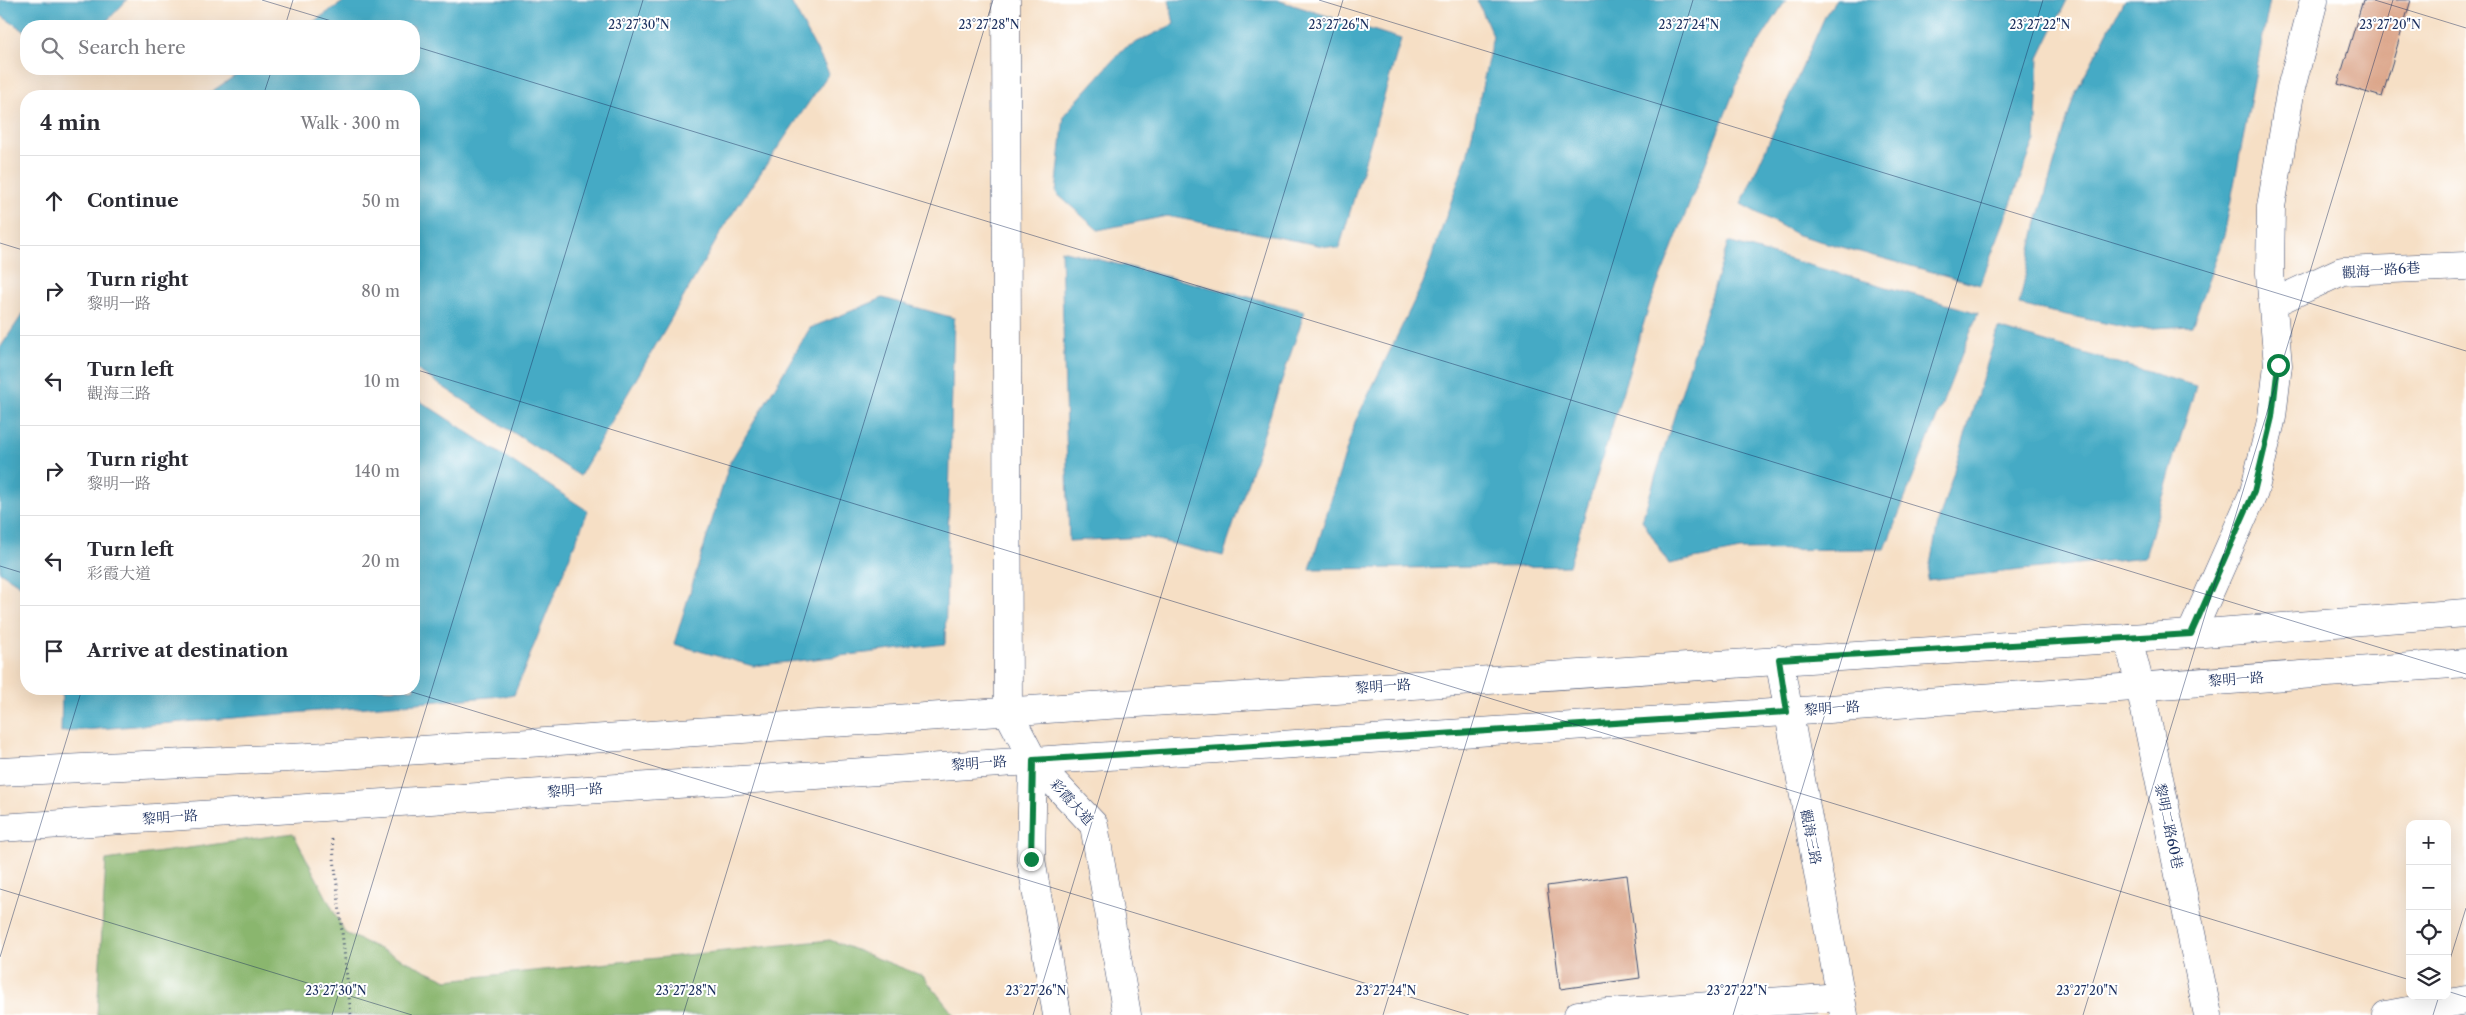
<!DOCTYPE html>
<meta charset="utf-8">
<style>
:root{--surface:#fff;--page:#f2f2f3;--text:#2b2b33;--muted:#7c7c81;--line:#e1e1e2}
body{margin:0;font-family:"Libre Caslon Text","Noto Serif TC",serif;background:var(--page);color:var(--text)}
.controls{position:absolute;right:15px;bottom:15px;display:grid;overflow:hidden;border-radius:10px;box-shadow:0 5px 20px #0002}
.controls button{width:45px;height:45px;display:grid;place-items:center;padding:0;border:0;border-bottom:1px solid var(--line);background:var(--surface);color:var(--text);font:25px sans-serif}
.stop{position:absolute;width:15px;height:15px;margin:-11px;border:4px solid #0b8043;border-radius:50%;background:#fff}
.stop.end{background:#0b8043;border-color:#fff;box-shadow:0 1px 5px #0008}
.list{margin:0;padding:0;list-style:none}
h2{display:flex;justify-content:space-between;align-items:center;height:65px;margin:0;padding:0 20px;font-size:21px}
h2 small{font-size:16px;font-weight:400;color:var(--muted)}
.list li{display:grid;grid-template-columns:32px 1fr auto;gap:15px;align-items:center;box-sizing:border-box;height:90px;padding:0 20px;border-top:1px solid var(--line)}
.list b{display:block;font-size:19px;white-space:nowrap}
.list p{margin:0;font-size:16px;white-space:nowrap;color:var(--muted)}
.list em{font-size:16px;font-style:normal;color:var(--muted)}
.icon{flex:none;width:28px;height:28px;fill:none;stroke:currentColor;stroke-width:2;stroke-linecap:round;stroke-linejoin:round}
.map{position:relative;flex:none;width:2466px;height:1015px;overflow:hidden}
.search{position:absolute;background:var(--surface);box-shadow:0 5px 20px #0002;left:20px;top:20px;width:400px;height:55px;display:flex;align-items:center;gap:12px;box-sizing:border-box;padding:0 18px;border-radius:20px;color:var(--muted);font-size:19px}
.panel{position:absolute;background:var(--surface);box-shadow:0 5px 20px #0002;left:20px;top:90px;width:400px;height:605px;border-radius:20px}
.map>svg:first-child{display:block}
.forest{fill:#8ab66e;stroke:#527266}
.water{fill:#45aac5;stroke:#306c92}
.building{fill:#dca68a}
.lines{fill:none;stroke-linecap:round;stroke-linejoin:round}
.minor-casing{stroke:#3c496d;stroke-width:29}
.path{stroke:#3c496d;stroke-width:3;stroke-dasharray:1 4;stroke-linecap:butt}
.minor{stroke:#fff;stroke-width:28}
.route{stroke:#0b8043;stroke-width:6}
.ticks{fill:none;stroke:#1b2f5e;stroke-width:1;stroke-opacity:0.45}
.labels{text-anchor:middle;stroke-width:4;stroke-linejoin:round;paint-order:stroke}
.street-label{font-size:14px;fill:#1b2f5e;stroke:#fff}
.ticks-label{font-size:12px;text-anchor:middle;fill:#1b2f5e;stroke:#fff;stroke-width:4;stroke-linejoin:round;paint-order:stroke}
</style>
<div class="map">
<svg width="2466" height="1015" viewBox="0 0 2466 1015">
<rect width="100%" height="100%" fill="#fff"/>
<filter id="ink" filterUnits="userSpaceOnUse"><feTurbulence type="fractalNoise" baseFrequency=".02" numOctaves="2"/><feDisplacementMap in="SourceGraphic" scale="10" xChannelSelector="R" yChannelSelector="G"/><feConvolveMatrix kernelMatrix="1 2 1 2 8 2 1 2 1" color-interpolation-filters="sRGB"/></filter>
<filter id="wash" filterUnits="userSpaceOnUse"><feTurbulence type="fractalNoise" baseFrequency=".0096" numOctaves="4" result="noise"/><feDisplacementMap in="SourceGraphic" scale="20" xChannelSelector="R" yChannelSelector="G"/><feGaussianBlur stdDeviation="1.12" result="paint"/><feColorMatrix in="noise" values="0 0 0 0 0 0 0 0 0 0 0 0 0 0 0 0 0 1.4 0 .05"/><feComposite in="paint" operator="in"/></filter>
<g filter="url(#wash)">
<rect width="100%" height="100%" fill="#f6dfc5"/>
<path class="forest" d="M293,833L345,933L447,980L830,940L923,976L954,1015H97L106,860Z"/>
<g class="water">
<path d="M0,0H127L102,26H26V32L0,15Z"/>
<path d="M346,0H790L829,73L727,222L580,476L414,368V96H205L245,69H414V26H307Z"/>
<path d="M1169,0H1277L1401,39L1339,249L1167,216L1098,230L1056,193L1064,115L1123,49L1174,24Z"/>
<path d="M1477,0H1786L1745,64L1649,306L1569,566L1310,569L1355,422L1423,283L1468,153L1493,36Z"/>
<path d="M1836,0H2067L2039,58L2035,140L1980,285L1798,235L1741,204L1826,14Z"/>
<path d="M2124,0H2270L2224,236L2192,326L2133,329L2019,305L2036,226L2074,96Z"/>
<path d="M1728,242L1978,313L1885,549L1740,550L1669,564L1642,520Z"/>
<path d="M1061,250L1305,311L1223,556L1145,537L1069,541Z"/>
<path d="M883,298L954,318L945,644L753,666L674,644L730,462L810,328Z"/>
<path d="M26,309V589L0,572V348Z"/>
<path d="M1998,328L2196,386L2145,557L1927,580L1938,523Z"/>
<path d="M414,397L588,511L514,695L61,732L62,689H414Z"/>
</g>
<g id="blocks">
<g class="building">
<path d="M2363,0H2411L2382,97L2338,84Z"/>
<path d="M1627,875L1640,978L1560,989L1547,886Z"/>
</g>
</g>
</g>
<g filter="url(#ink)">
<use href="#blocks" fill-opacity="0" stroke="#3c496d" stroke-width="1"/>
<g class="lines">
<defs>
<g id="minor">
<path d="M1006,0L1008,712L1033,760L1094,825L1127,1015"/>
<path d="M2273,303L2342,271L2466,266"/>
<path d="M2191,634L2254,492L2272,417L2278,365L2270,273L2271,207L2291,88L2314,0"/>
<path d="M2128,638L2140,686L2208,1015"/>
<path d="M1779,659L1844,1015"/>
<path d="M1033,760L1031,859L1057,1015"/>
<path d="M0,772L329,756L2191,634L2466,613"/>
<path d="M0,828L1787,712L2466,663"/>
<path d="M1578,1015L1841,997"/>
<path d="M2386,1015L2466,1000"/>
</g>
</defs>
<use href="#minor" class="minor-casing"/>
<path class="path" d="M332,839L351,1015"/>
<use href="#minor" class="minor"/>
</g>
</g>
<g class="lines" filter="url(#ink)">
<path class="route" d="M1031,859L1033,760L1787,712L1779,659L2191,634L2254,492L2272,417L2278,365"/>
</g>
<path class="ticks" d="M262,0L348,26M1319,0L2466,351M2375,0L2466,28M285,26L293,0M414,46L2466,674M263,96L272,69M0,243L26,251M414,369L2410,980M0,566L26,574M402,689L1469,1015M0,889L412,1015M0,957L82,689M2447,969L2466,908M2447,991L2466,997M332,1015L643,0M683,1015L993,0M1033,1015L1343,0M1383,1015L1693,0M1733,1015L2043,0M2083,1015L2393,0M2433,1015L2439,996"/>
<g class="labels">
<g class="street-label">
<text transform="translate(2381 270) rotate(-4)" y="5">觀海一路6巷</text>
<text transform="translate(2236 679) rotate(-4)" y="5">黎明一路</text>
<text transform="translate(1383 686) rotate(-4)" y="5">黎明一路</text>
<text transform="translate(1832 708) rotate(-4)" y="5">黎明一路</text>
<text transform="translate(979 763) rotate(-4)" y="5">黎明一路</text>
<text transform="translate(575 790) rotate(-4)" y="5">黎明一路</text>
<text transform="translate(1072 802) rotate(48)" y="5">彩霞大道</text>
<text transform="translate(170 817) rotate(-4)" y="5">黎明一路</text>
<text transform="translate(2169 826) rotate(78)" y="5">黎明二路60巷</text>
<text transform="translate(1811 837) rotate(79)" y="5">觀海三路</text>
</g>
</g>
<g class="ticks-label">
<text x="639" y="29">23°27'30"N</text>
<text x="989" y="29">23°27'28"N</text>
<text x="1339" y="29">23°27'26"N</text>
<text x="1689" y="29">23°27'24"N</text>
<text x="2040" y="29">23°27'22"N</text>
<text x="2390" y="29">23°27'20"N</text>
<text x="336" y="995">23°27'30"N</text>
<text x="686" y="995">23°27'28"N</text>
<text x="1036" y="995">23°27'26"N</text>
<text x="1386" y="995">23°27'24"N</text>
<text x="1737" y="995">23°27'22"N</text>
<text x="2087" y="995">23°27'20"N</text>
</g>
</svg>
<div class="controls">
<button>+</button>
<button>−</button>
<button><svg class="icon" aria-label="locate" viewBox="0 0 24 24"><circle cx="12" cy="12" r="6"/><path d="M12 2v4M12 18v4M2 12h4M18 12h4"/></svg></button>
<button><svg class="icon" aria-label="layers" viewBox="0 0 24 24"><path d="M12 4l9 5-9 5-9-5zM3 14l9 5 9-5"/></svg></button>
</div>
<div class="stop" style="left:2278px;top:365px"></div>
<div class="stop end" style="left:1031px;top:859px"></div>
<div class="search"><svg class="icon" aria-label="search" viewBox="0 0 24 24"><circle cx="10" cy="10" r="6"/><path d="M15 15l6 6"/></svg>Search here</div>
<section class="panel">
<h2>4 min<small>Walk · 300 m</small></h2>
<ul class="list">
<li><svg class="icon" aria-label="ahead" viewBox="0 0 24 24"><path d="M12 20V5M6 11l6-6 6 6"/></svg><div><b>Continue</b></div><em>50 m</em></li>
<li><svg class="icon" aria-label="right" viewBox="0 0 24 24"><path d="M7 20v-9h11M14 6l5 5-5 5"/></svg><div><b>Turn right</b><p>黎明一路</p></div><em>80 m</em></li>
<li><svg class="icon" aria-label="left" viewBox="0 0 24 24"><path d="M17 20v-9H6M10 6l-5 5 5 5"/></svg><div><b>Turn left</b><p>觀海三路</p></div><em>10 m</em></li>
<li><svg class="icon" aria-label="right" viewBox="0 0 24 24"><path d="M7 20v-9h11M14 6l5 5-5 5"/></svg><div><b>Turn right</b><p>黎明一路</p></div><em>140 m</em></li>
<li><svg class="icon" aria-label="left" viewBox="0 0 24 24"><path d="M17 20v-9H6M10 6l-5 5 5 5"/></svg><div><b>Turn left</b><p>彩霞大道</p></div><em>20 m</em></li>
<li><svg class="icon" aria-label="arrive" viewBox="0 0 24 24"><path d="M6 21V4h12l-3 4 3 4H6"/></svg><div><b>Arrive at destination</b></div></li>
</ul>
</section>
</div>
